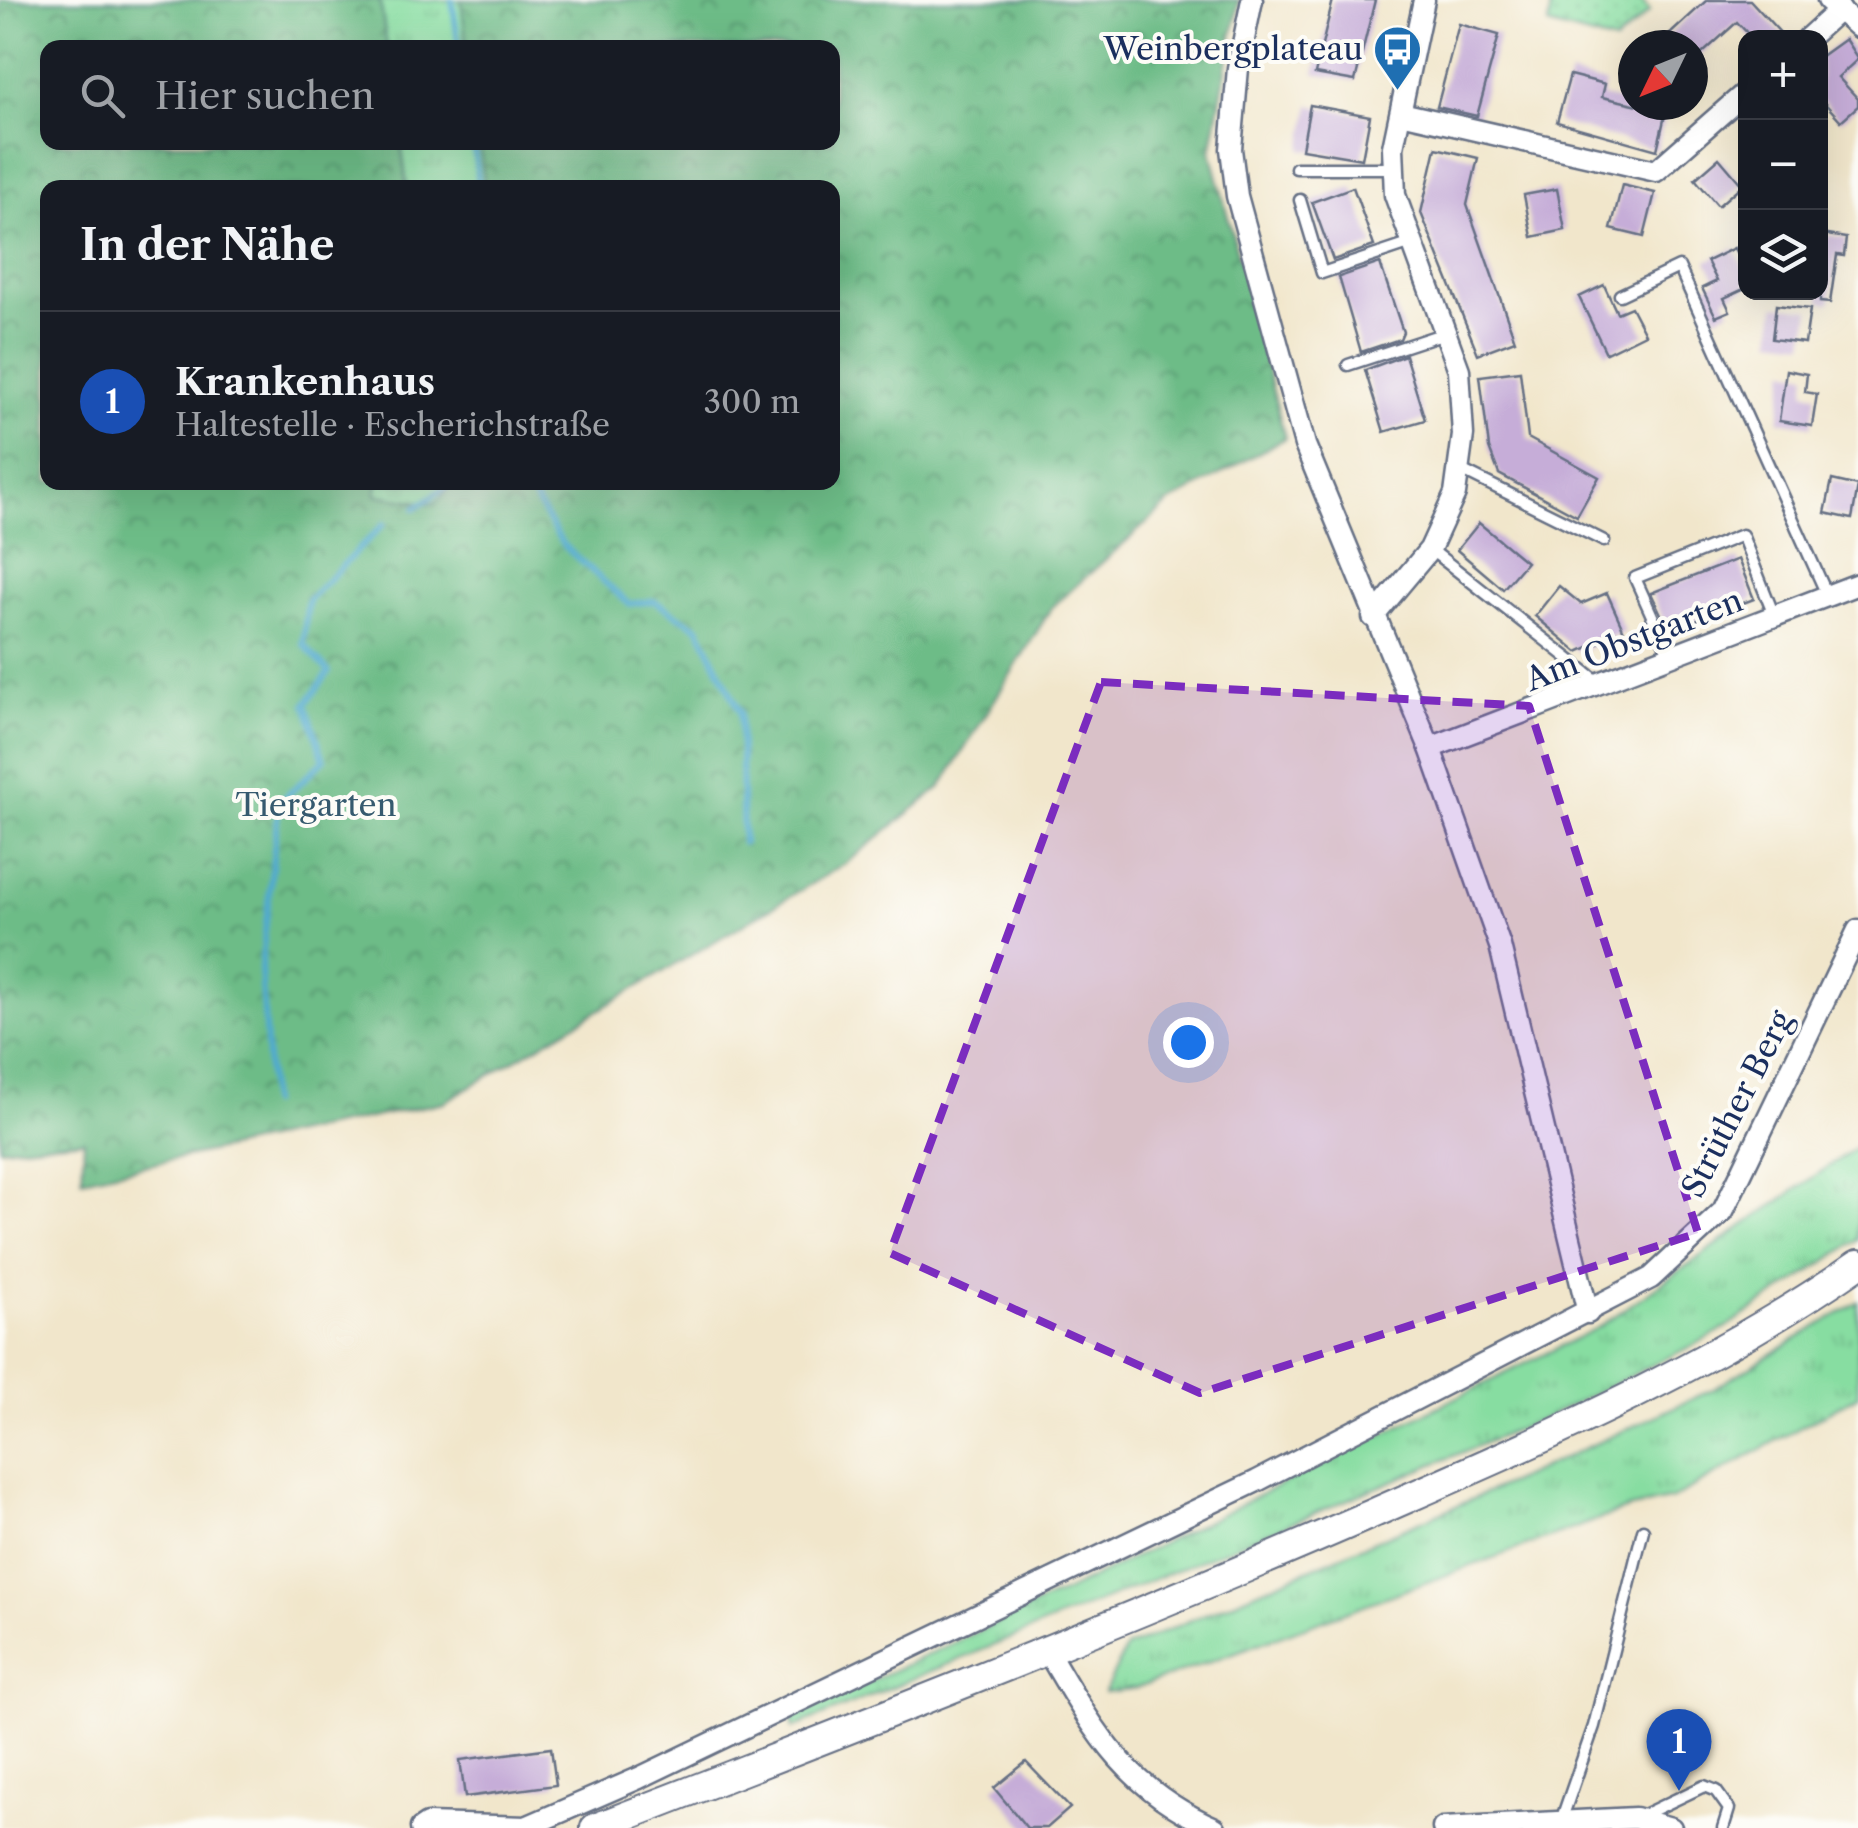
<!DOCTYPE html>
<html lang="de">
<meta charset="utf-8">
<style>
:root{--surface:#171b24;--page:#20242c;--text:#f1f3f6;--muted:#9ea1a6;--line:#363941;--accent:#db2777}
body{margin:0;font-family:"Libre Caslon Text",serif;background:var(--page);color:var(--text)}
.controls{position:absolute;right:30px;top:30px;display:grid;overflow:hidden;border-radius:20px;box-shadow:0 10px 40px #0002}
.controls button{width:90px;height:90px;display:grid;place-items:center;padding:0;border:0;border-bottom:2px solid var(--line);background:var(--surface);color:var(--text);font:50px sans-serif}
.compass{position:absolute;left:1618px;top:30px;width:90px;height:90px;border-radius:50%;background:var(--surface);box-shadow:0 10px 40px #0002;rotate:227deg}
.you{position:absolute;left:1188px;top:1042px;width:35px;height:35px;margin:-25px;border:8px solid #fff;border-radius:50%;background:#1a73e8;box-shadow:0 0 0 15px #1a73e833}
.badge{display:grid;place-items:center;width:65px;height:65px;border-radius:50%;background:var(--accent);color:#fff;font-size:32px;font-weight:700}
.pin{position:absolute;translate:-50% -82px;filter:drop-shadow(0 2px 5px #0008)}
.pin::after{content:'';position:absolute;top:52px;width:35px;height:30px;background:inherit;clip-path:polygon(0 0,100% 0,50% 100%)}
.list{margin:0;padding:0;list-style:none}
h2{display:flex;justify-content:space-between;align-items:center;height:130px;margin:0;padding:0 40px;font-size:42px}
h2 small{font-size:32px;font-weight:400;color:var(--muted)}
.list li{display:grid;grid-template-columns:65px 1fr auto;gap:30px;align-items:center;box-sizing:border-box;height:180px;padding:0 40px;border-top:2px solid var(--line)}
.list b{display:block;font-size:38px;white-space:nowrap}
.list p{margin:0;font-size:32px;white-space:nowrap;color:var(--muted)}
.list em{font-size:32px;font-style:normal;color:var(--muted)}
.icon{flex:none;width:55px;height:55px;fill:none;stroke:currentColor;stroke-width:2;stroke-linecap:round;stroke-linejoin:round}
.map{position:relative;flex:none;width:1858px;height:1828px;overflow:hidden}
.search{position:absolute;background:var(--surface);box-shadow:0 10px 40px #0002;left:40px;top:40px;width:800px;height:110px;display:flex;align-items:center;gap:25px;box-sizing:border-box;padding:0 35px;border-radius:20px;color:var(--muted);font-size:38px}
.panel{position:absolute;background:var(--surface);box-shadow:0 10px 40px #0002;left:40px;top:180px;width:800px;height:310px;border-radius:20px}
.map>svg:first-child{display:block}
.grass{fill:url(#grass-tufts);stroke:#518680;stroke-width:2.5}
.forest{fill:url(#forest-crowns);stroke:#447672;stroke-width:2.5}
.park{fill:url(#park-dots);stroke:#518680;stroke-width:2.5}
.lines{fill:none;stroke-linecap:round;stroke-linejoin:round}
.stream{stroke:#51aace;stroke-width:6}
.building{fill:#c6add8}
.lane-casing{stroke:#666f84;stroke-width:15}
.street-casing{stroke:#666f84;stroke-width:25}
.secondary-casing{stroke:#666f84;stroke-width:32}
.lane{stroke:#fff;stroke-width:10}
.street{stroke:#fff;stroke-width:20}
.secondary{stroke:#fff;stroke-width:28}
.marked{fill:#7b2cbf;fill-opacity:0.2;stroke:#7b2cbf;stroke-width:8;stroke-dasharray:20 12;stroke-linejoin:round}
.labels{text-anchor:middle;stroke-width:8;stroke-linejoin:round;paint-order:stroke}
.poi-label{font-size:32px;fill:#1b2f5e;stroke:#fdfcf7;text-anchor:end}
.street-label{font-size:32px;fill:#1b2f5e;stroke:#fdfcf7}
.park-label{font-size:32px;fill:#365a6f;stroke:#fdfcf7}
</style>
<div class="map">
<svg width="1858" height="1828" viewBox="0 0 1858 1828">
<defs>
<pattern id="grass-tufts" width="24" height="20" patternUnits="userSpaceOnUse" patternTransform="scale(2.5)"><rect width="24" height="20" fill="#87dda1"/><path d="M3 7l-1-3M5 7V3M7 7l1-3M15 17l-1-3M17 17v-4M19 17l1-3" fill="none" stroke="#74be8d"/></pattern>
<pattern id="forest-crowns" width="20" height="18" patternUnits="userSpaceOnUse" patternTransform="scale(2.5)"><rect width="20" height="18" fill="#6dbc87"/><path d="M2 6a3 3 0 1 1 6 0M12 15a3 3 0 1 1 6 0" fill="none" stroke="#599972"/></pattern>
<pattern id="park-dots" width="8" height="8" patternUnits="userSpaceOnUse" patternTransform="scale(2.5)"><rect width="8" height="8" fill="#87dda1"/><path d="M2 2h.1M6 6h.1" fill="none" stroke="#74be8d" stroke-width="1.8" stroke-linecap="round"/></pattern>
</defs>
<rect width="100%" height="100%" fill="#fdfcf7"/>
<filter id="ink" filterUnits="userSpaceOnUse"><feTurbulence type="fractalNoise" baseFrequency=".01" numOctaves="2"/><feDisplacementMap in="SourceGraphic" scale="20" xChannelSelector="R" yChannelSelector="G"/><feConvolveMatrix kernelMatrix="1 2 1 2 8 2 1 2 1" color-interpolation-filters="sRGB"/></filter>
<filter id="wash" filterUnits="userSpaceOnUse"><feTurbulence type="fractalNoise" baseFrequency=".0048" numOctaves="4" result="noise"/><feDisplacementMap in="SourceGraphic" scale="40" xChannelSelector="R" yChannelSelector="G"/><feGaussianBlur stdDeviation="2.25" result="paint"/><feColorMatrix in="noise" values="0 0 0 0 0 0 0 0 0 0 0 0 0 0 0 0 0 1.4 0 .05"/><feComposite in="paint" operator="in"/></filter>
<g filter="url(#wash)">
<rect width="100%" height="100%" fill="#f1e6cb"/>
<g class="grass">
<path d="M380,0H461L467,47H387Z"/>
<path d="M401,143H479L485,187H407Z"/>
<path d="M378,483H455L434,504L375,495Z"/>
<path d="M1858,1146V1240L1718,1333L1538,1421L793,1728L792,1717L1064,1592L1599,1327Z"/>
<path d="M1858,1302V1395L1672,1499L1627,1509L1137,1688L1105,1692L1126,1648L1512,1482L1712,1390Z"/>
</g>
<path class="forest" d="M0,0H380L387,47L48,48V142L401,143L407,187L48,188V482L378,483L376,495L434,504L455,483L832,482V188L485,187L479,143L832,142V48L467,47L461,0H1239L1211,151L1285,438L1169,503L1052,607L941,787L848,862L444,1102L82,1179L84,1140L0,1148Z"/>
<path class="park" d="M1552,0H1641L1650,11L1615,43L1548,25Z"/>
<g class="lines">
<g class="stream">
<path d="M452,0L459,48"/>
<path d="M473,142L479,188"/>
<path d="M524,482L564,546L629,604L654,601L699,628L740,712L743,843"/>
<path d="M415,508L453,482"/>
<path d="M270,1103L261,968L279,803L324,760L306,704L329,672L303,644L308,600L384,524"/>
</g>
</g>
<g id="blocks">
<g class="building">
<path d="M1333,0H1375L1355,81L1315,74Z"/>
<path d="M1707,0H1750L1785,38H1752L1737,22L1693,62V45H1658Z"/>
<path d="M1459,24L1499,35L1477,116L1437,107Z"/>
<path d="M1845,39L1858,59L1838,77L1858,99V106L1841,121L1820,98V57Z"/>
<path d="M1570,75L1605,84L1602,97L1666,111L1657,150L1557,122Z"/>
<path d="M1310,105L1370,116L1362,159L1302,149Z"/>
<path d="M1436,148L1478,158L1467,205L1515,340L1478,354L1421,213Z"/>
<path d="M1719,158L1742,185L1718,206L1695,179Z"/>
<path d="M1622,185L1655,193L1644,237L1611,229Z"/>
<path d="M1353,187L1374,246L1333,260L1312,202Z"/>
<path d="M1557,189L1565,230L1532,237L1524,195Z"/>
<path d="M1827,235L1846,238L1844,256L1837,255L1830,303L1820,302V250Z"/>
<path d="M1734,248L1746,273V288L1724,298L1730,311L1716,317L1702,288L1717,281L1707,261Z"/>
<path d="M1380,263L1403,332L1400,339L1361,352L1339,277Z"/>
<path d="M1604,285L1617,313L1631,307L1645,334L1606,353L1579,297Z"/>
<path d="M1776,305L1810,309L1805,343L1772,339Z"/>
<path d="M1405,355L1425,420L1384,432L1365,370Z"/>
<path d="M1786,370L1807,374L1805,392L1817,394L1812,426L1779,421Z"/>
<path d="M1520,371L1528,438L1599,477L1577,516L1499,474L1489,448L1480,376Z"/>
<path d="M1832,480L1858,486L1852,519L1825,513Z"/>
<path d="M1479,523L1526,562L1503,589L1457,550Z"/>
<path d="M1738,559L1754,599L1669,631L1651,593Z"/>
<path d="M1559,586L1581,604L1607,593L1624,631L1578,652L1535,616Z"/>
<path d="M551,1748L556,1785L465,1797L460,1760Z"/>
<path d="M1026,1762L1070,1808L1047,1828H1027L994,1788Z"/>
</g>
</g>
</g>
<g filter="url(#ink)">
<use href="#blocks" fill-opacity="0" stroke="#666f84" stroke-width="2.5"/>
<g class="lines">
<defs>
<g id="lane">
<path d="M1296,168H1394"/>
<path d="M1300,200L1322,273L1412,243"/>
<path d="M1620,295L1679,267L1828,597"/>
<path d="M1348,365L1445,333"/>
<path d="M1459,469L1604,541"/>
<path d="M1430,549L1601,684"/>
<path d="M1671,658L1635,578L1742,535L1775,618"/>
<path d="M1637,1818L1704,1786L1716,1791L1729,1809L1723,1828"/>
<path d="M1561,1821L1594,1726L1643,1530"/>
</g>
<g id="street">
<path d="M1252,0L1238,68L1231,149L1237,196L1305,445L1430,748L1500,946L1588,1313"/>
<path d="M1828,0L1858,27"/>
<path d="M1808,38L1840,9"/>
<path d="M1401,113L1656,171L1746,92"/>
<path d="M1373,617L1430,549L1455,494L1463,435L1459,370L1395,195L1393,147L1424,0"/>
<path d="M1430,748L1858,584"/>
<path d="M1048,1652C1095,1732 1126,1789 1215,1828"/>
<path d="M421,1828L427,1824L526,1827L639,1778L1257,1481L1651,1278L1723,1211L1858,930"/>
<path d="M1443,1828L1635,1818L1671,1828"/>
</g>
<path id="secondary" d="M595,1828C854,1728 1112,1627 1367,1516C1535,1442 1707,1370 1858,1264"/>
</defs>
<use href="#lane" class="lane-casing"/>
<use href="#street" class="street-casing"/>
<use href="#secondary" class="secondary-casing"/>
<use href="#lane" class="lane"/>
<use href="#street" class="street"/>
<use href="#secondary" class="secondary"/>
</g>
</g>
<path class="marked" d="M1101,682L1529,706L1698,1233L1200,1393L890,1253Z"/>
<defs>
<symbol id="bus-pin" viewBox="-11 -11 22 30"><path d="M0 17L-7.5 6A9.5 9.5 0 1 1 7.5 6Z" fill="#1f6fb2" stroke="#fdfcf7"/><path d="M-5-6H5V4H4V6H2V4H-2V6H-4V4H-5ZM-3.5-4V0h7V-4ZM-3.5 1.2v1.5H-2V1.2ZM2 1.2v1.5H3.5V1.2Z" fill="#fff"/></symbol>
</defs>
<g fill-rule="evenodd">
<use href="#bus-pin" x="1370" y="22" width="55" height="75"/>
</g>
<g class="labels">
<g class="poi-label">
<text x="1363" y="60">Weinbergplateau</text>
</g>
<g class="street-label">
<text transform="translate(1634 640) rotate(-21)" y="11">Am Obstgarten</text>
<text transform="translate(1737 1104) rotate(-63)" y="11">Strüther Berg</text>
</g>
<g class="park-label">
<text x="316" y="816">Tiergarten</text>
</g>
</g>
</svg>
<div class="controls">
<button>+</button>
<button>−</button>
<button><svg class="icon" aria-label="layers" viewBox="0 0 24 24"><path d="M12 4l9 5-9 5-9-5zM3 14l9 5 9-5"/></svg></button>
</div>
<svg class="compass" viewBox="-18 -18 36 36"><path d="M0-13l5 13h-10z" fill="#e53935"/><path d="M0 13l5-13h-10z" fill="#9ea1a6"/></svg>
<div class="you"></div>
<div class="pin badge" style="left:1679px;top:1791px;background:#1a4fb4">1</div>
<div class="search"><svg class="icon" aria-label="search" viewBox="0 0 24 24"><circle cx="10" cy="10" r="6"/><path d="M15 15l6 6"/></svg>Hier suchen</div>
<section class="panel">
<h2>In der Nähe<small></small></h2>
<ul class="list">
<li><span class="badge" style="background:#1a4fb4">1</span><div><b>Krankenhaus</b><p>Haltestelle · Escherichstraße</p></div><em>300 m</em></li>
</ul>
</section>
</div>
